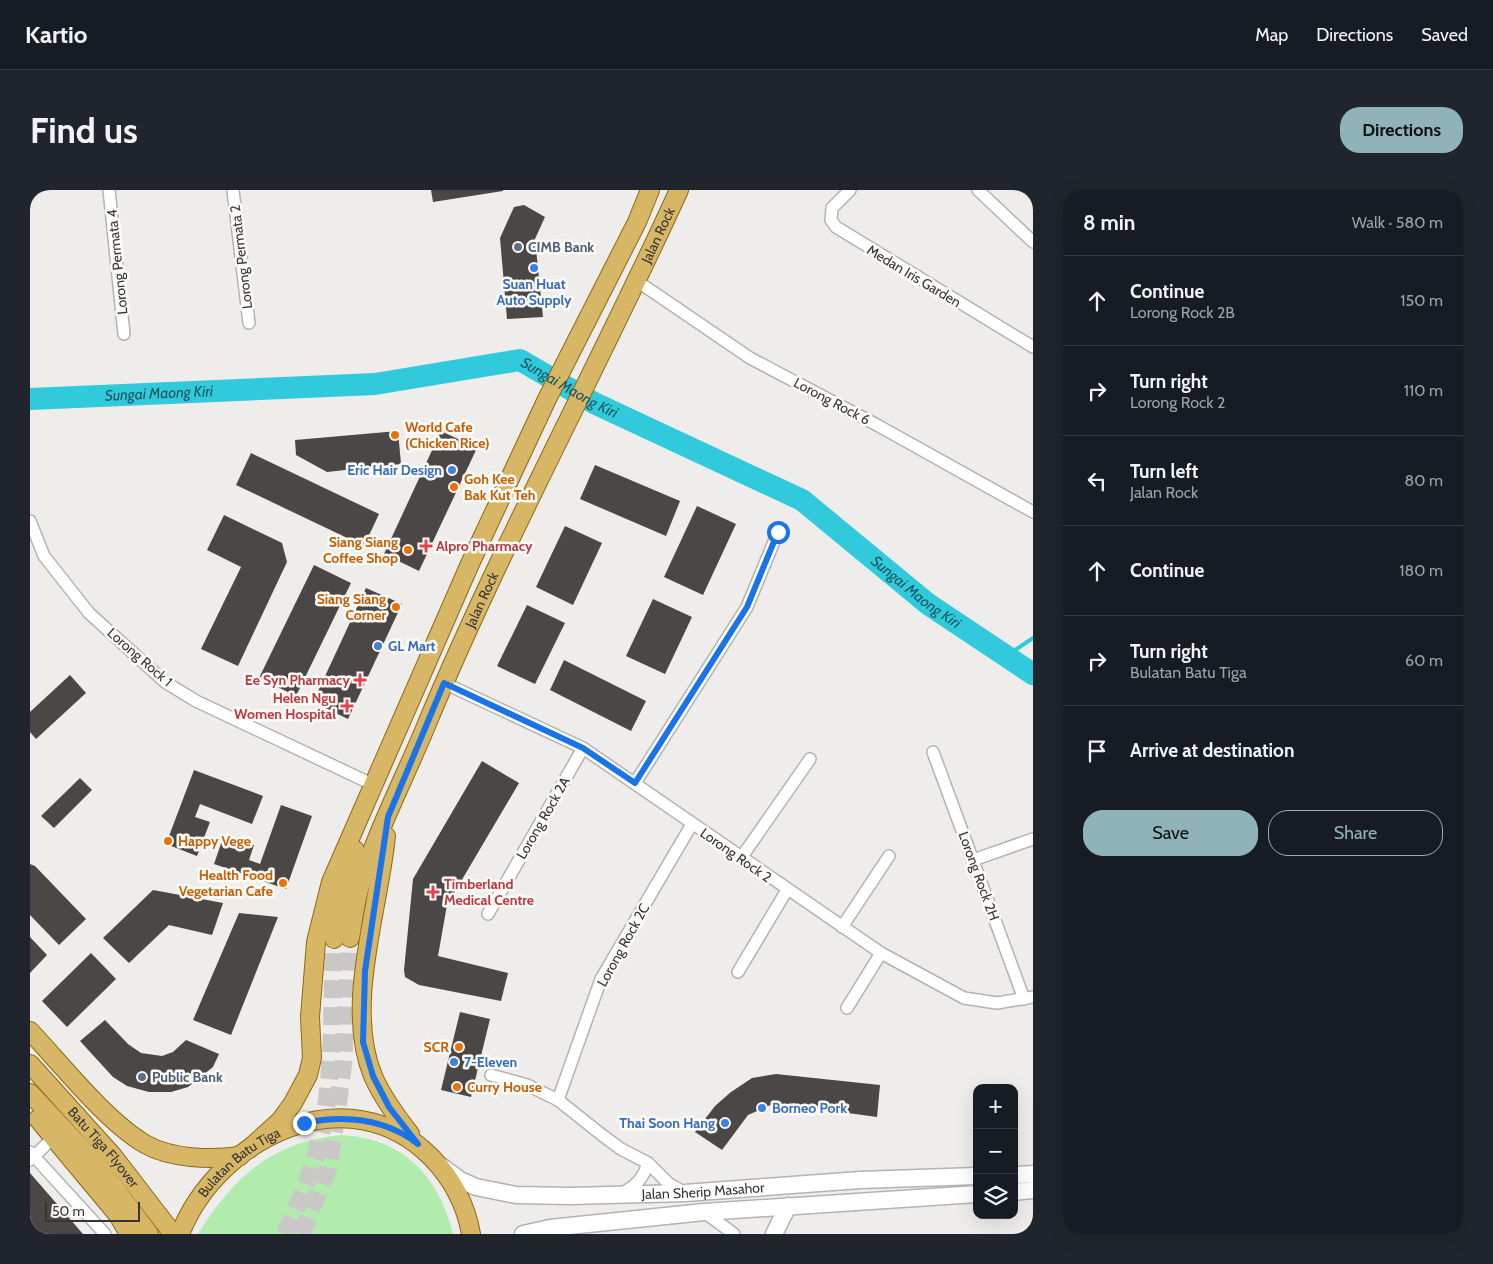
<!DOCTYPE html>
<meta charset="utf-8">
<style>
:root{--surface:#171b24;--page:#20242c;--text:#f1f3f6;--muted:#9ea1a6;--line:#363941;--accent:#8fb3b9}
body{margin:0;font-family:Cabin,sans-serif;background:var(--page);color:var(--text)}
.controls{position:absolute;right:15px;bottom:15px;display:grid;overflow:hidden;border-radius:10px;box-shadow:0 5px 20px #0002}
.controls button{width:45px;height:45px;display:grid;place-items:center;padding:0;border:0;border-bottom:1px solid var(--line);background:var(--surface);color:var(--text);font:25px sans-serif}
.scale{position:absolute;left:15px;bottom:12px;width:95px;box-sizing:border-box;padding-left:5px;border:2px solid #373635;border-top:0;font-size:14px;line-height:18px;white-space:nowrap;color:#373635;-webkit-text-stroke:4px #fdfbf8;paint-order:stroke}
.stop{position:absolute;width:15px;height:15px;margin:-11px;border:4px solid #1a73e8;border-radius:50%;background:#fff}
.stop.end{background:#1a73e8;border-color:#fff;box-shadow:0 1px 5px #0008}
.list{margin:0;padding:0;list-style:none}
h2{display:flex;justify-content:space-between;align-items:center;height:65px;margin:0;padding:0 20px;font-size:21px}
h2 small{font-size:16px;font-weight:400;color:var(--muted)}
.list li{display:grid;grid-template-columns:32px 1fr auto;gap:15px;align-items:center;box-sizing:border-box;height:90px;padding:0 20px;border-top:1px solid var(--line)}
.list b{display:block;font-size:19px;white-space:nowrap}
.list p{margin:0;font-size:16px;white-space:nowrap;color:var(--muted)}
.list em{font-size:16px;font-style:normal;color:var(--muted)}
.actions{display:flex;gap:10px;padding:15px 20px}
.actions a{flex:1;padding:11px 0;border:1px solid var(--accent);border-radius:20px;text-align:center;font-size:18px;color:var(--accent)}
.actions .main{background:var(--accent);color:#111}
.icon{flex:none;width:28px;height:28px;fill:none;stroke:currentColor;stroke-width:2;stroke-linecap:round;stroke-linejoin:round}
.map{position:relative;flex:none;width:1003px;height:1044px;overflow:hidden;border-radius:20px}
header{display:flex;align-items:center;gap:30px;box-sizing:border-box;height:70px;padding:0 25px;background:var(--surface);border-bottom:1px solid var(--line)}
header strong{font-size:24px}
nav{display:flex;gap:28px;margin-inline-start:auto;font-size:18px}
.intro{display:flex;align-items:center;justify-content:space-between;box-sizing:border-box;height:120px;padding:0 30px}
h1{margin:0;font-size:35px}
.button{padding:12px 22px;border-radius:20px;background:var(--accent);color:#111;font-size:18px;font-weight:700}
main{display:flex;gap:30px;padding:0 30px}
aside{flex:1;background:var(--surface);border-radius:20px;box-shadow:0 5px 20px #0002}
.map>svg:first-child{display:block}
.green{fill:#b1ebae}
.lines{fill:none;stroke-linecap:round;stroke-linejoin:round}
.stream{stroke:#31c9dc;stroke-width:4}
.river{stroke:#31c9dc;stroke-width:22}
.building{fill:#4a4746}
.primary-tunnel{stroke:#cac8c7;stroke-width:18;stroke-dasharray:18 9;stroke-linecap:butt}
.minor-casing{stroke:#b5b3b1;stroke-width:14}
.secondary-casing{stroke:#b5b3b1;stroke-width:19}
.primary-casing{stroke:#8d6913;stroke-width:20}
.minor{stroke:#fff;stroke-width:11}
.secondary{stroke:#fff;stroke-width:16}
.primary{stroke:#d7b666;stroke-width:18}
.route{stroke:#1a73e8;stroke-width:6}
.service-dot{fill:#5c6f8a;stroke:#fdfbf8;stroke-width:2}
.shop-dot{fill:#3f7fe0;stroke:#fdfbf8;stroke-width:2}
.food-dot{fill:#e8710a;stroke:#fdfbf8;stroke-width:2}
.health-dot{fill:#e0444e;stroke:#fdfbf8;stroke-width:2}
.labels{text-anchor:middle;stroke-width:5;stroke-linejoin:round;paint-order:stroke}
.street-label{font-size:14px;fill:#373635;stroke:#fdfbf8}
.service-label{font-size:14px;font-weight:bold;fill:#4e5e75;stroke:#fdfbf8;text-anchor:start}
.shop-label{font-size:14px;font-weight:bold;fill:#366cbe;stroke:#fdfbf8;text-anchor:start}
.food-label{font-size:14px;font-weight:bold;fill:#c56008;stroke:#fdfbf8;text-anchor:start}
.health-label{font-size:14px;font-weight:bold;fill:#be3a42;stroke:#fdfbf8;text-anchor:start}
.water-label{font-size:15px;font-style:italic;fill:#19555d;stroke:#fdfbf8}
</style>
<header>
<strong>Kartio</strong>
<nav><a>Map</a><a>Directions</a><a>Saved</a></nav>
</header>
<div class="intro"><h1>Find us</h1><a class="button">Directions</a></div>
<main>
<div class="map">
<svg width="1003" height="1044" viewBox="0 0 1003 1044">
<rect width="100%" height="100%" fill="#efedeb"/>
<path class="green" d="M311,945C373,948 409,986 423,1044H168C204,986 242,952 311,945Z"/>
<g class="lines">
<path class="stream" d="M976,466L1003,448"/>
<path class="river" id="s1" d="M0,209L345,194L490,170L564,213L772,310L898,414L1003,484"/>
</g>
<g class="building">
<path d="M401,0H473V1L403,12Z"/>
<path d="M494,15L515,27L505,49L513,127L477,129L470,48L484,17Z"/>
<path d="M368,241L371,274L297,282L266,265L265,250Z"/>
<path d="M411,241L447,258L389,381L354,364Z"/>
<path d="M221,263L349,324L334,356L206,295Z"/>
<path d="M565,275L650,311L636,346L550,309Z"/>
<path d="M667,316L706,334L673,405L634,387Z"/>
<path d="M194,325L252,353L257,372L208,476L171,459L211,377L177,360Z"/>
<path d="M535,336L572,353L543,415L506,397Z"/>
<path d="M284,375L321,393L266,506L229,488Z"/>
<path d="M336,398L372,414L318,529L283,512Z"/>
<path d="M623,409L662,427L635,484L596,466Z"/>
<path d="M497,415L535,433L505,494L467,476Z"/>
<path d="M534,470L616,511L601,541L520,500Z"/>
<path d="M40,485L56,503L6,549L0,542V522Z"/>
<path d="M452,571L489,593L417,715L408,766L478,783L471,811L389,795L375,787L374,780L383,689Z"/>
<path d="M164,580L233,606L222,634L170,614L165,627L180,632L167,666L136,654Z"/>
<path d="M50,588L62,600L24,638L11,626Z"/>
<path d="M251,615L282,626L256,699L184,674L194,645L224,655L219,670L230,674Z"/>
<path d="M0,674L5,676L56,729L29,755L0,725Z"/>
<path d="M123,700L193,713L182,745L139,735L99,773L73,748Z"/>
<path d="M209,723L248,727L201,845L163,830Z"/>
<path d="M0,747L17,765L0,783Z"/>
<path d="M61,763L86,789L37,837L12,811Z"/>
<path d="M430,822L460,829L441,907L411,900Z"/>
<path d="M75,830L98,854L111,863L132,866L143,862L156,850L189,864L183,877L158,897L141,902H119L97,896L83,887L50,851Z"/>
<path d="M746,884L850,895L847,927L745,913L718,925L692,960L665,942L685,916L701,902L722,888Z"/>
<path d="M0,983L53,1044H0Z"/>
</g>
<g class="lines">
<g class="primary-tunnel">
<path d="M255,1044C264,1022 275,1000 282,977C306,907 301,822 304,749"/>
<path d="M271,1044L298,979L306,928L313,875L320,748"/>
</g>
<defs>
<g id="minor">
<path d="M79,0L94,144"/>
<path d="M203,0L219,133"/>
<path d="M820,0L802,18L801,30L806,37L1003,157"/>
<path d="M948,0L1003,52"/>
<path d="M607,91L720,168L847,235L1003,322"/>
<path d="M0,331L14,366L59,423L135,492L166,511L344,595"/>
<path d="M414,493L553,558L851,763L934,808L967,813L1003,807"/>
<path d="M903,562L994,809"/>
<path d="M605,593L717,417L748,342"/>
<path d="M711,668L780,569"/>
<path d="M943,670L1003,649"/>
<path d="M458,724L553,558"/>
<path d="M812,737L859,666"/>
<path d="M708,782L757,700"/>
<path d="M817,818L851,763"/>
<path d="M461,885L497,895L528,910L572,945L591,959L618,973L638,993L655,1003"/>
<path d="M528,910L571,789L662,634"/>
<path d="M0,962L75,1044"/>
<path d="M0,970L24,947"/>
<path d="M591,1004C606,996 613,989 618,973"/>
<path d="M674,1022L704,1044"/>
</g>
<g id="secondary">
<path id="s2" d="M411,976L430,990L446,997L486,1005L540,1006L655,1003L830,990L947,986"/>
<path d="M984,985L1003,984"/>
<path d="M984,1002L1003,1000"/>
<path d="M493,1044L520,1038L674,1022L947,1004"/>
<path d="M744,1044L758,1016"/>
</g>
<g id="primary">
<path d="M356,646C349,719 314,816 343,886C352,907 366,926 380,944"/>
<path id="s3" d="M320,748C323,731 325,713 330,696C347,641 374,589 396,536C472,353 567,180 649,0"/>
<path d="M304,749L309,718L325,660"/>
<path d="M0,841C32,875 76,931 115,954C141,969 181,970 210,966"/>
<path id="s4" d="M0,874L83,966L143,1044"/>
<path d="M0,903L69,977L119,1044"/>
<path d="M8,929L88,1025L99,1044"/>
<path d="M219,959L250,931L263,913L278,885L282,868L280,827L286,752L301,692L439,376L517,209L607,32L620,0"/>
<path id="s5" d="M150,1044C188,947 319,883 402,968C422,989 436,1015 441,1044"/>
</g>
</defs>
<use href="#minor" class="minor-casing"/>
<use href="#secondary" class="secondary-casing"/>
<use href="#primary" class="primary-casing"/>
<use href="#minor" class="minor"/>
<use href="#secondary" class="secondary"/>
<use href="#primary" class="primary"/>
</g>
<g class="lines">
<path class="route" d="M274,933C314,925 354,928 388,954L359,917L343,886L333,852L335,781L358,627L414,493L553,558L605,593L717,417L748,342"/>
</g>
<g class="service-dot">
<circle cx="488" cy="57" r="5"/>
<circle cx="112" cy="887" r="5"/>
</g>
<g class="shop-dot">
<circle cx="504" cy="78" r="5"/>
<circle cx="422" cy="280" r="5"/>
<circle cx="348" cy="456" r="5"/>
<circle cx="424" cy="872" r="5"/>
<circle cx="732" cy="918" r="5"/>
<circle cx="695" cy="933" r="5"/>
</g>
<g class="food-dot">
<circle cx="365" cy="245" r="5"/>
<circle cx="424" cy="297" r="5"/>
<circle cx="378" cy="360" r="5"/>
<circle cx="366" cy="417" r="5"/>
<circle cx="138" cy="651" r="5"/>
<circle cx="253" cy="693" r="5"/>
<circle cx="429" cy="857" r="5"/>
<circle cx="427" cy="897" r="5"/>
</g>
<g class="health-dot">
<path d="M393.5 348.5h5v5h5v5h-5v5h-5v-5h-5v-5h5z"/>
<path d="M327.5 482.5h5v5h5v5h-5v5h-5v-5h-5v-5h5z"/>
<path d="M314.5 508.5h5v5h5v5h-5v5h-5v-5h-5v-5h5z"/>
<path d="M400.5 694.5h5v5h5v5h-5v5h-5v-5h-5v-5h5z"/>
</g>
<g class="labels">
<g class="street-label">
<text dy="5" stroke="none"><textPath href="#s3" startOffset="769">Jalan Rock</textPath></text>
<text transform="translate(211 67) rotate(-97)" y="5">Lorong Permata 2</text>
<text transform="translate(87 72) rotate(-96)" y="5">Lorong Permata 4</text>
<text transform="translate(884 86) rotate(31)" y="5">Medan Iris Garden</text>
<text transform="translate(802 211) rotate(28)" y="5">Lorong Rock 6</text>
<text dy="5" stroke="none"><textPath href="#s3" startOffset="364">Jalan Rock</textPath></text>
<text transform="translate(110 467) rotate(41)" y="5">Lorong Rock 1</text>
<text transform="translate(513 628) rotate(-60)" y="5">Lorong Rock 2A</text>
<text transform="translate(706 665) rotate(35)" y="5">Lorong Rock 2</text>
<text transform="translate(949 686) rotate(70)" y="5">Lorong Rock 2H</text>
<text transform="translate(593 755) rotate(-61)" y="5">Lorong Rock 2C</text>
<text dy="5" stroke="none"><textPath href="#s4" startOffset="111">Batu Tiga Flyover</textPath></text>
<text dy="5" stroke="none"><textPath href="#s5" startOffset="95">Bulatan Batu Tiga</textPath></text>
<text dy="5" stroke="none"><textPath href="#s2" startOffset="269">Jalan Sherip Masahor</textPath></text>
</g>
<g class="service-label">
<text x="498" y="62">CIMB Bank</text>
<text x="122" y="892">Public Bank</text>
</g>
<g class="shop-label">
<text x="504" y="99" text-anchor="middle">Suan Huat<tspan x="504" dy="16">Auto Supply</tspan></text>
<text x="412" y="285" text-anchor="end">Eric Hair Design</text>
<text x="358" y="461">GL Mart</text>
<text x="434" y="877">7-Eleven</text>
<text x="742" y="923">Borneo Pork</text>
<text x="685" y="938" text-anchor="end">Thai Soon Hang</text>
</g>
<g class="food-label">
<text x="375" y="242">World Cafe<tspan x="375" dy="16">(Chicken Rice)</tspan></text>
<text x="434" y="294">Goh Kee<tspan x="434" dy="16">Bak Kut Teh</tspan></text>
<text x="368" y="357" text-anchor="end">Siang Siang<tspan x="368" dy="16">Coffee Shop</tspan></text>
<text x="356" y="414" text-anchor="end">Siang Siang<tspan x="356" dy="16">Corner</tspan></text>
<text x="148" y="656">Happy Vege</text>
<text x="243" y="690" text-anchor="end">Health Food<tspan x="243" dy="16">Vegetarian Cafe</tspan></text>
<text x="419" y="862" text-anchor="end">SCR</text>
<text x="437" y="902">Curry House</text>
</g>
<g class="health-label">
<text x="406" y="361">Alpro Pharmacy</text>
<text x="320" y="495" text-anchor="end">Ee Syn Pharmacy</text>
<text x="306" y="513" text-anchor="end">Helen Ngu<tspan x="306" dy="16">Women Hospital</tspan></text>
<text x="414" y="699">Timberland<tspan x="414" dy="16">Medical Centre</tspan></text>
</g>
<g class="water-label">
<text dy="5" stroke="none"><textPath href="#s1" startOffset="549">Sungai Maong Kiri</textPath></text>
<text dy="5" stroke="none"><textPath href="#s1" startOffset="129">Sungai Maong Kiri</textPath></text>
<text dy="5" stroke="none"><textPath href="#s1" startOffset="954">Sungai Maong Kiri</textPath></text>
</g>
</g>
</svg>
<div class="controls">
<button>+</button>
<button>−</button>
<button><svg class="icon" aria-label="layers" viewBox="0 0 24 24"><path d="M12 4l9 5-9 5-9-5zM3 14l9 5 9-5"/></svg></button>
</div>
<div class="scale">50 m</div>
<div class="stop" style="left:748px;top:342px"></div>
<div class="stop end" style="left:274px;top:933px"></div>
</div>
<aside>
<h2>8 min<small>Walk · 580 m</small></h2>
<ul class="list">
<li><svg class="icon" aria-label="ahead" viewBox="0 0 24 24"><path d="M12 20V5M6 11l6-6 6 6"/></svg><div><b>Continue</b><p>Lorong Rock 2B</p></div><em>150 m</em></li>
<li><svg class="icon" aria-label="right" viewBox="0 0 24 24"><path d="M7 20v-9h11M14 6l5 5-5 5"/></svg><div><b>Turn right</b><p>Lorong Rock 2</p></div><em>110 m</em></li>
<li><svg class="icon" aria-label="left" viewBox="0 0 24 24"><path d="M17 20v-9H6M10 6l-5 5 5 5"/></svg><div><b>Turn left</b><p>Jalan Rock</p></div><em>80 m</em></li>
<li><svg class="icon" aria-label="ahead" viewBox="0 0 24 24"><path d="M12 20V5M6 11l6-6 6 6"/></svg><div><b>Continue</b></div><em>180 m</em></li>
<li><svg class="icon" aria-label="right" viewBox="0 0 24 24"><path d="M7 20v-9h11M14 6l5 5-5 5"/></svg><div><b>Turn right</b><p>Bulatan Batu Tiga</p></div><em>60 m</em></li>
<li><svg class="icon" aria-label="arrive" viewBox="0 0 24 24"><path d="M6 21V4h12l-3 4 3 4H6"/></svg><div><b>Arrive at destination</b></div></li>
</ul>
<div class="actions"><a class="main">Save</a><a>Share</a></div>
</aside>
</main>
